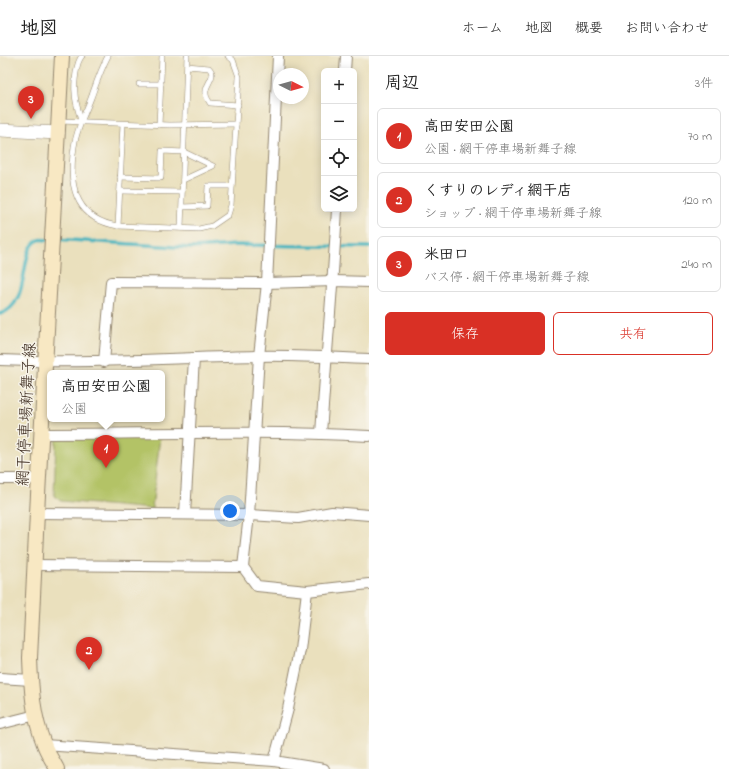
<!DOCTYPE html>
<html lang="ja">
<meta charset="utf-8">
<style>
:root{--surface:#fff;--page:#f6f6f6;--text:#222;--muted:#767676;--line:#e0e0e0;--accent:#d93025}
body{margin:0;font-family:"Indie Flower","Klee One",sans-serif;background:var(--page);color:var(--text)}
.controls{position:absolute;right:12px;top:12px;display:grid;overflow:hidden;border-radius:6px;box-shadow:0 2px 10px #0003}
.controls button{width:36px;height:36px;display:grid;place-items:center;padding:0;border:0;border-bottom:1px solid var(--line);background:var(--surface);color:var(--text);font:20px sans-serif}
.compass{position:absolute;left:273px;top:12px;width:36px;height:36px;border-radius:50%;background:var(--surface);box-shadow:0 2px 10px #0003;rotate:95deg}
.you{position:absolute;left:230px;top:455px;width:14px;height:14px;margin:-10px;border:3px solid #fff;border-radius:50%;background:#1a73e8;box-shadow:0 0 0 6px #1a73e833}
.badge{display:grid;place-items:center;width:26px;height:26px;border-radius:50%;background:var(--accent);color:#fff;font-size:13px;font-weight:700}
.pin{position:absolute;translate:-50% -33px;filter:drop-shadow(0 1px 2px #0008)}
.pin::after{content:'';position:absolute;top:21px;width:14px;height:12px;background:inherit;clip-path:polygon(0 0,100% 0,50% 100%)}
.popup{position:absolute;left:47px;top:314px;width:118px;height:52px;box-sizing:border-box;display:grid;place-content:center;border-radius:6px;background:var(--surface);filter:drop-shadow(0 1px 3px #0005);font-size:13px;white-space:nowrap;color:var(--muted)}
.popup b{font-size:15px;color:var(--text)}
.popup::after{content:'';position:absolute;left:50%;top:100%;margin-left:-8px;border:8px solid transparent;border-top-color:var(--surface)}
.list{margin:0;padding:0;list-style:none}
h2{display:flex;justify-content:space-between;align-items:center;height:52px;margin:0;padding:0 16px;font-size:17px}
h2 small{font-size:13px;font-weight:400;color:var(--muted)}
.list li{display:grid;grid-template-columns:26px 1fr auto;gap:12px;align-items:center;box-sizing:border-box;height:56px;margin:0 8px 8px;padding:0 8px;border:1px solid var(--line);border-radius:6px}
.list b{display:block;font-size:15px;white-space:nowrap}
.list p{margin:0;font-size:13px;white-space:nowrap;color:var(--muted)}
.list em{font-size:13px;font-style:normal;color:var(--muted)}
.actions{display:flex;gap:8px;padding:12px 16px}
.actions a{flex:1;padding:9px 0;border:1px solid var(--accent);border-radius:6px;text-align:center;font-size:14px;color:var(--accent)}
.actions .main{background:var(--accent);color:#fff}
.icon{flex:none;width:22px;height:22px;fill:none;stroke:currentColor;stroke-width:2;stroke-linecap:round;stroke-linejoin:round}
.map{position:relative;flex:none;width:369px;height:713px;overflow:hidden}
header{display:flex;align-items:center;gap:24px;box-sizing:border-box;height:56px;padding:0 20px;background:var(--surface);border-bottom:1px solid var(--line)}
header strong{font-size:19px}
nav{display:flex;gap:22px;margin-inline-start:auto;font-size:14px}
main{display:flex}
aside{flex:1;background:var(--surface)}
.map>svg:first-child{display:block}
.green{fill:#b3c366;stroke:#777642}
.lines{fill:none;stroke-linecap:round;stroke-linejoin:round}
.stream{stroke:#47b5c0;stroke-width:3.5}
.service-casing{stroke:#92856e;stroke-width:6}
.minor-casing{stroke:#92856e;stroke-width:12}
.tertiary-casing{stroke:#92856e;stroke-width:14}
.secondary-casing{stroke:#92856e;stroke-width:16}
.service{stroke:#fff;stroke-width:5}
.minor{stroke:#fff;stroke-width:10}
.tertiary{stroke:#fff;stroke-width:13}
.secondary{stroke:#f8e8c3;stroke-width:14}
.labels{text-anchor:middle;stroke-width:3;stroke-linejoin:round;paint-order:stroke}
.street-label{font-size:16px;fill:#3b2a1e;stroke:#f7f3e8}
</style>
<header>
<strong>地図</strong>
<nav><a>ホーム</a><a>地図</a><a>概要</a><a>お問い合わせ</a></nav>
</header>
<main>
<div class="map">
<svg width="369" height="713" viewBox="0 0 369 713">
<rect width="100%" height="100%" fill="#f7f3e8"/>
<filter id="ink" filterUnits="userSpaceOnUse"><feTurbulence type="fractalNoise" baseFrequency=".025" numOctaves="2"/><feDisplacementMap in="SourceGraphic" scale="8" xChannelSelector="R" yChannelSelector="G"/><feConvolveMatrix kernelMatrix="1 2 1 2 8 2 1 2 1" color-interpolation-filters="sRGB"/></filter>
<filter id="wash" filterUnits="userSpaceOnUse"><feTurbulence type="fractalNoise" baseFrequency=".012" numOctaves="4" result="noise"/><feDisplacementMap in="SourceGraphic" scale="16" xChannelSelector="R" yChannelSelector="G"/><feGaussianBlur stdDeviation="0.9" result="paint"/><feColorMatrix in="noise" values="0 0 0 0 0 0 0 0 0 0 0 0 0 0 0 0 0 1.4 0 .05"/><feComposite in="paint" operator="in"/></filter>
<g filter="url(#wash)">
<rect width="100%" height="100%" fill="#eae0bd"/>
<path class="green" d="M160,380L152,453L61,445L54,440L56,384L59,381Z"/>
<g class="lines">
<g class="stream">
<path d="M55,183L192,192L235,189L369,191"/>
<path d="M0,258C33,248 17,193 39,184C41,183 46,184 48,184"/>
</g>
</g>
</g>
<g filter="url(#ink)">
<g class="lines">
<defs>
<g id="service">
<path d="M108,0C101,13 96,28 91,42C85,58 76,74 74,91C68,129 75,163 118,170L199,173L212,170L228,159L231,149L239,21L233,4L228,0"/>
<path d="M187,10L209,12C218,21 204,28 206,38C206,41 208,44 210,47L238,49"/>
<path d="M139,28H161"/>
<path d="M59,65L170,69L236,68"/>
<path d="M81,65C79,56 75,46 75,37C74,28 76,6 82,0"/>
<path d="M159,69L162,0"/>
<path d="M120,121L161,122L162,95L184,96L213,110L183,124"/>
<path d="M120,135L182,136"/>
<path d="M182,151L207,150L208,130H232"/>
<path d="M118,170L123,68"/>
<path d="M181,172L187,0"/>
</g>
<g id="minor">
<path d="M345,15L346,0"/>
<path d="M0,304C86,308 171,302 257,300C294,299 332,302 369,303"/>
<path d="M104,306L111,226L267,227L334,225L369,226"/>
<path d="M42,378C151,378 260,374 369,380"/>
<path d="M321,378C326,303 333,228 337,153"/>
<path d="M0,423H39"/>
<path d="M37,457L249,459L298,462L332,456L369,459"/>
<path d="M185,458L194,302"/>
<path d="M35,509L243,511"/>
<path d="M307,535L369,528"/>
<path d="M0,622L31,624"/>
<path d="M0,668L36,659"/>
<path d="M44,689L274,705L324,713"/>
<path d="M274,705L288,653L300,594L307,535L257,530L243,511L249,459L259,300L267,227L278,0"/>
</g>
<path id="tertiary" d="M0,74L58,77"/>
<path id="secondary" d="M57,713C53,705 47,697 44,688C33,661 31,631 30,602L37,457L62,0"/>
</defs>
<use href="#service" class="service-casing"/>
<use href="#minor" class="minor-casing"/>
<use href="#tertiary" class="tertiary-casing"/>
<use href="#secondary" class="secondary-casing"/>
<use href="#service" class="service"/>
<use href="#minor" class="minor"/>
<use href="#tertiary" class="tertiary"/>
<use href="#secondary" class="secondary"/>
</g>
</g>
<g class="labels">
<g class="street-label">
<text transform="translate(25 358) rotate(-87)" y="6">網干停車場新舞子線</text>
</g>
</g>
</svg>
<div class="controls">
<button>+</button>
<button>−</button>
<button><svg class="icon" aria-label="locate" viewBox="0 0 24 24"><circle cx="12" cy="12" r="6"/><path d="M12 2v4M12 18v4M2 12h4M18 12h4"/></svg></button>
<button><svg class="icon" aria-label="layers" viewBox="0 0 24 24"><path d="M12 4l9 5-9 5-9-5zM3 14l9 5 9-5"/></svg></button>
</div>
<svg class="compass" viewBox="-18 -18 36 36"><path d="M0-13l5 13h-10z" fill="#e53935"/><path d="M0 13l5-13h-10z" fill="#767676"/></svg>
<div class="you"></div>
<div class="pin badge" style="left:106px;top:412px">1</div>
<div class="popup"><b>高田安田公園</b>公園</div>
<div class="pin badge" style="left:89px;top:614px">2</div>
<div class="pin badge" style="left:31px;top:63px">3</div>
</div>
<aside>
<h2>周辺<small>3件</small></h2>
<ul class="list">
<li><span class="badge">1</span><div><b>高田安田公園</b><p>公園 · 網干停車場新舞子線</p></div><em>70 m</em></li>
<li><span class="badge">2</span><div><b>くすりのレディ網干店</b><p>ショップ · 網干停車場新舞子線</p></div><em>120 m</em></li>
<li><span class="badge">3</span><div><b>米田口</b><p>バス停 · 網干停車場新舞子線</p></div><em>240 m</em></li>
</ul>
<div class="actions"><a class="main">保存</a><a>共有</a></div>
</aside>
</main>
